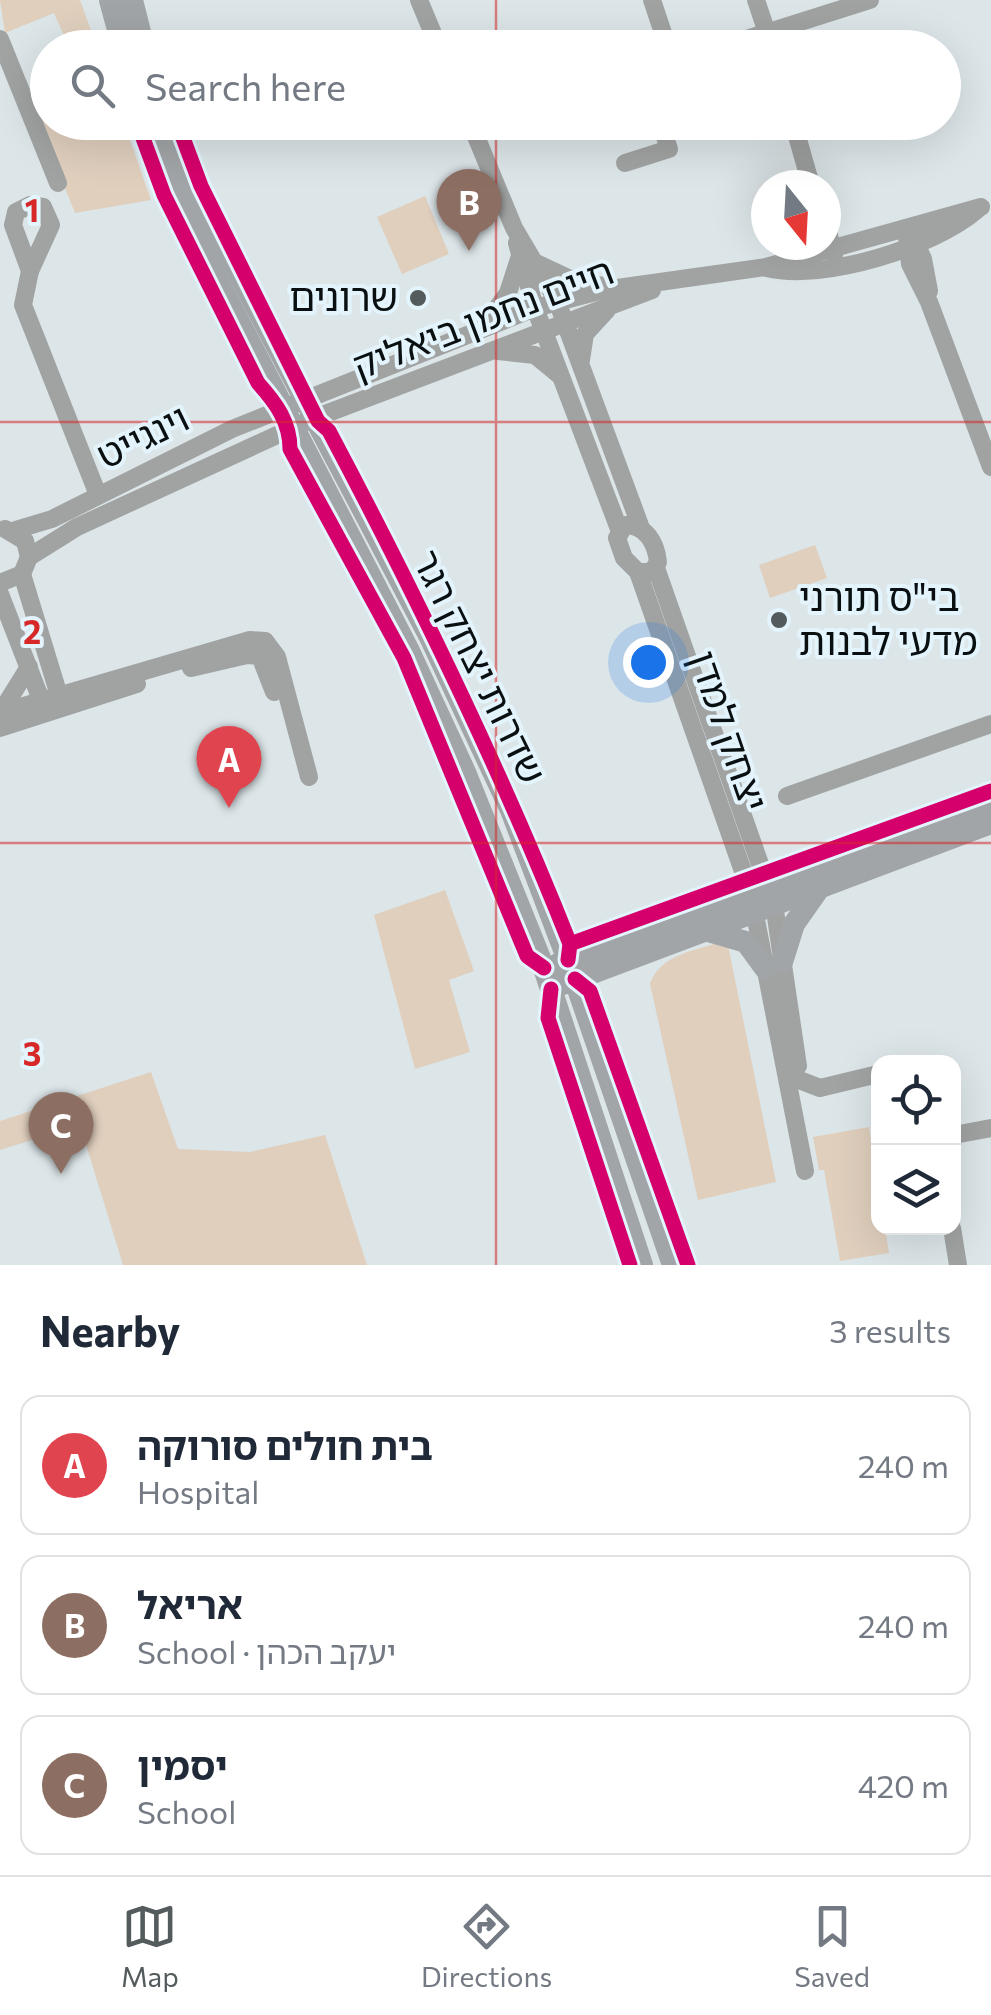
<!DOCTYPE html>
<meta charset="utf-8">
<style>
:root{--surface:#fff;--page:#f6f6f7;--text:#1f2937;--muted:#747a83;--line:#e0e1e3;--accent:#545b5d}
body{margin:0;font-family:Commissioner,"Noto Sans Hebrew",sans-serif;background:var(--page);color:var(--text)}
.controls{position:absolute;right:30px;bottom:30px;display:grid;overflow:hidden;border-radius:20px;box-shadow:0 10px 40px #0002}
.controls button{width:90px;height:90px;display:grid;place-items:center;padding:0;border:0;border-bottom:2px solid var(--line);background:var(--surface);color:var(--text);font:50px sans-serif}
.compass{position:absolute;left:751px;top:170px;width:90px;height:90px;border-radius:50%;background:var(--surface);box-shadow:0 10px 40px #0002;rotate:162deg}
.you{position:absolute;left:648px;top:662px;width:35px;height:35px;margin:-25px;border:8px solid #fff;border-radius:50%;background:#1a73e8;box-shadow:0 0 0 15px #1a73e833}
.badge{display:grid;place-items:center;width:65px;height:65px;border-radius:50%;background:var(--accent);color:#fff;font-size:32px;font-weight:700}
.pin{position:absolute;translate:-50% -82px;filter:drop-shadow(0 2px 5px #0008)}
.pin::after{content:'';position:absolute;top:52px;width:35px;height:30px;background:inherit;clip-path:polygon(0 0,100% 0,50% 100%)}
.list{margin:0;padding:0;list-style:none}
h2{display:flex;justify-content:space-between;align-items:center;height:130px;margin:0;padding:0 40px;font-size:42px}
h2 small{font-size:32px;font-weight:400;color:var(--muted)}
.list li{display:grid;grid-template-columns:65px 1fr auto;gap:30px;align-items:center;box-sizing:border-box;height:140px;margin:0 20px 20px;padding:0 20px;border:2px solid var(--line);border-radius:20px}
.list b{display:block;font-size:38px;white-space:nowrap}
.list p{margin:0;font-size:32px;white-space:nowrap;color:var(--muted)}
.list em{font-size:32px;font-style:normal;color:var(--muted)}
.icon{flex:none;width:55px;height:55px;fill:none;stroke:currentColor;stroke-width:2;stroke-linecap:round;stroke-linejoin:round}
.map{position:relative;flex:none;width:991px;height:1265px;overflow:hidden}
.search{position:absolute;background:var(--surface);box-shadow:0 10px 40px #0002;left:30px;right:30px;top:30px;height:110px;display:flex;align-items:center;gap:25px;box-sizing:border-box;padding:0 35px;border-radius:55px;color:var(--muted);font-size:38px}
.sheet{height:610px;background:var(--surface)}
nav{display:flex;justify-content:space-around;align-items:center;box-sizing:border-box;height:140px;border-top:2px solid var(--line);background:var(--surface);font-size:28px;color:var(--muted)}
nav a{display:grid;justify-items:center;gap:5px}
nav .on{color:var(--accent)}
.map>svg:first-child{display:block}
.green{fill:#e0cfbd}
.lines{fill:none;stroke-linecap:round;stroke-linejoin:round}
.minor{stroke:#a1a3a2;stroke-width:18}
.major{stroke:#a2a5a7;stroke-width:22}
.cycleway-casing{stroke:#e3f4fc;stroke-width:21}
.cycleway{stroke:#d6006c;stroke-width:15}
.grid{fill:none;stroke:#d62828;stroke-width:2.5;stroke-opacity:0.55}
.poi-dot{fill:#545b5d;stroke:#e3f4fc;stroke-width:4}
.labels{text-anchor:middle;stroke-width:8;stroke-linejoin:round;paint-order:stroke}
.poi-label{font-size:38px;fill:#0a1012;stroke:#e3f4fc;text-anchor:end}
.street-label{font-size:38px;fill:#0a1012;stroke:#e3f4fc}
.grid-label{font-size:32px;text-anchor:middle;font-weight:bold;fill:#d62828;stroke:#e3f4fc;stroke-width:8;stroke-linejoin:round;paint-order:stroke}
</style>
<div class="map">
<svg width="991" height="1265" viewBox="0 0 991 1265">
<rect width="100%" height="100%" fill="#dce5e8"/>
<g class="green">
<path d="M0,0H80L97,47H69L54,13L5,33Z"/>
<path d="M47,107L48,122L124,123L151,200L75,213L35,112Z"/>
<path d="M425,196L449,254L402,274L377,217Z"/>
<path d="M815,545L827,578L770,598L759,565Z"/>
<path d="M445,890L474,971L449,980L470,1052L415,1069L374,915Z"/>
<path d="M727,940L776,1182L698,1200L650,984C660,953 699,950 727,940Z"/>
<path d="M151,1072L178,1149L250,1152L325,1135L367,1265H123L80,1125L0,1150V1121Z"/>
<path d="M869,1127L878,1187V1228H885L889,1253L840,1261L824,1170H819L813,1137Z"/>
</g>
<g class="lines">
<g class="minor">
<path d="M419,0L439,48"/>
<path d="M652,0L668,48"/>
<path d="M756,0L772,48"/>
<path d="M0,39L58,183"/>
<path d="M718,48L870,0"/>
<path d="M470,122L514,228L557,301L641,528"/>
<path d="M793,122L811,185"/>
<path d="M625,163L669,149L660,122"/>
<path d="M30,205L43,207L51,225L30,271L13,225L16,212Z"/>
<path d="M826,224L834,255"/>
<path d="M906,228L910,264L929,302L991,467"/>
<path d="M912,236L923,259L929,291"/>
<path d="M517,243L535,308L619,529"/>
<path d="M538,264L570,279L603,286"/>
<path d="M767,268C823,282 934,247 977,210"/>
<path d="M30,271L23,305L98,495"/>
<path d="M485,324L508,293L519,259"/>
<path d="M498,351L535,355L558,374"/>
<path d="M581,360L585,334L607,310"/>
<path d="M625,525C646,525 656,543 658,562L652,572H638L624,558L617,538Z"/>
<path d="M12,531L52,519L232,429L535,308L603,290L766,267L981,207"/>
<path d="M29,557L77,527L312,419L652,290"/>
<path d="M656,568L774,904L798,1066L789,1076"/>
<path d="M638,572L751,894L805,1171"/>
<path d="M22,574L61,702"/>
<path d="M0,583L22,574L29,557L25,541L5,529"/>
<path d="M0,594L45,710"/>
<path d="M191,668L247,655L260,656L274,692"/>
<path d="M1,712L29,667"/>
<path d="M0,713L250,640L265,641L277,657L309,777"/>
<path d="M0,728L137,684"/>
<path d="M787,796L991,724"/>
<path d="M789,1076L820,1088L878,1074"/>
<path d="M954,1135L991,1128"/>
<path d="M952,1228L958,1265"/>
</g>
<g class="major">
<path d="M110,0L123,48"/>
<path d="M132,0L144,48"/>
<path d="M145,122L172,192L409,651L465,772L544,968L642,1265"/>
<path d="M167,122L194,189L430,637L511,810L568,960L673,1265"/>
<path d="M708,931L746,942L765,968"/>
<path d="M782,962L794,924L820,887"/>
<path d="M558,964L991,805"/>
<path d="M563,984L991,823"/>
</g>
<defs>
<g id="cycleway">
<path d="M137,122L164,195L258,383C276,403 290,422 290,449L404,658L527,956L544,968"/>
<path d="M177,122L201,186L318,421L329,431C418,599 500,767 570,944L568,960"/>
<path d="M570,944L991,791"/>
<path d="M575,979L590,991L688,1265"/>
<path d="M551,989L548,1018L630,1265"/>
</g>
</defs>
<use href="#cycleway" class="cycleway-casing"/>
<use href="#cycleway" class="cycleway"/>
</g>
<path class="grid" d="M496,0V48M496,122V1265M0,422H991M0,843H991"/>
<g class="poi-dot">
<circle cx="418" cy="298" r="10"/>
<circle cx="779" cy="620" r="10"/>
</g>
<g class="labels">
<g class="poi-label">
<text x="398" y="311">שרונים</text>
<text x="799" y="611" text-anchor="start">בי"ס תורני<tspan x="799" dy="44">מדעי לבנות</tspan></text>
</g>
<g class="street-label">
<text transform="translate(483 319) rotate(-21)" y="13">חיים נחמן ביאליק</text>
<text transform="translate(143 437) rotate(-26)" y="13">וינגייט</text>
<text transform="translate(479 667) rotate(64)" y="13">שדרות יצחק רגר</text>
<text transform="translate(728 731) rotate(71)" y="13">יצחק למדן</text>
</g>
</g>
<g class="grid-label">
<text x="32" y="222">1</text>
<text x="32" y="644">2</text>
<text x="32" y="1066">3</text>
</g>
</svg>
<div class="controls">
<button><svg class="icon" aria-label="locate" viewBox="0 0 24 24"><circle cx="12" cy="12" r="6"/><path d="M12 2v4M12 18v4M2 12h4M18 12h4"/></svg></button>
<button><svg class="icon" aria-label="layers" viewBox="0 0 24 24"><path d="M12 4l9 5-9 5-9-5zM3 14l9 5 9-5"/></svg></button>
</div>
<svg class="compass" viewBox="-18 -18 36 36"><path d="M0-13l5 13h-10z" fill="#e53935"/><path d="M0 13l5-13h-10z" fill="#747a83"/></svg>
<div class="you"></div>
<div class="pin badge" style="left:229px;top:808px;background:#e0444e">A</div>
<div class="pin badge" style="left:469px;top:251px;background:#8d6e63">B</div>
<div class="pin badge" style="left:61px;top:1174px;background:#8d6e63">C</div>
<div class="search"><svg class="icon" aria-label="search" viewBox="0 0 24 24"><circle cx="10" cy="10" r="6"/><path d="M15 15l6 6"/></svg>Search here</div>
</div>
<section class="sheet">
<h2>Nearby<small>3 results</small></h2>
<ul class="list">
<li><span class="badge" style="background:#e0444e">A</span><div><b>בית חולים סורוקה</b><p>Hospital</p></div><em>240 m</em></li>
<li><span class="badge" style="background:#8d6e63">B</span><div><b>אריאל</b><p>School · יעקב הכהן</p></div><em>240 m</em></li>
<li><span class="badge" style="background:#8d6e63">C</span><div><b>יסמין</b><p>School</p></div><em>420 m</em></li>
</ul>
</section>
<nav>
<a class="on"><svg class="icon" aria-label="map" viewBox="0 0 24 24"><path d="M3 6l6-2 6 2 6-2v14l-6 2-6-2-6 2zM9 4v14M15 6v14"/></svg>Map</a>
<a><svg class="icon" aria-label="directions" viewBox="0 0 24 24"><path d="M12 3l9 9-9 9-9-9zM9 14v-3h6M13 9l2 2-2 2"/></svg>Directions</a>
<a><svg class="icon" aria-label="saved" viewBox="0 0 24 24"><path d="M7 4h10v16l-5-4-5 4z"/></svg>Saved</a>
</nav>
